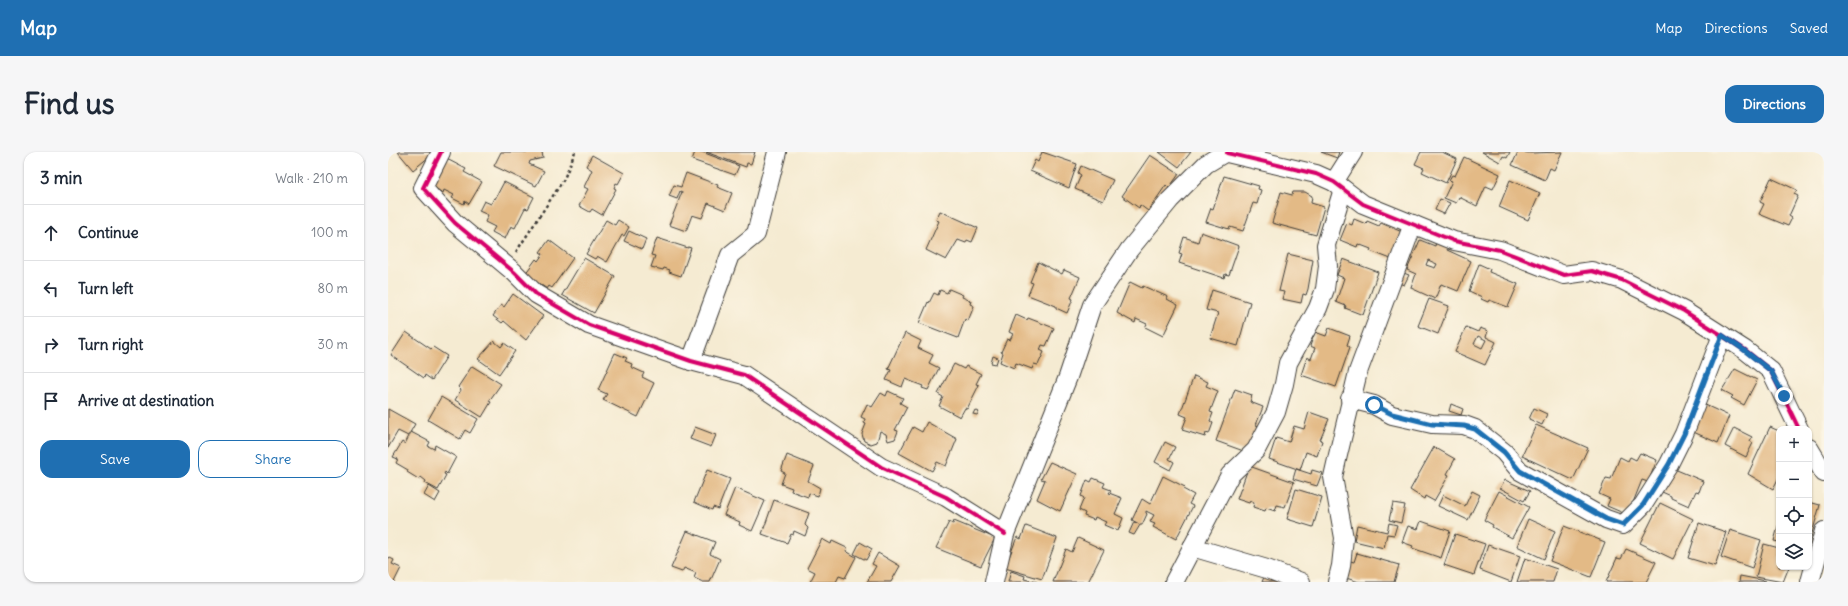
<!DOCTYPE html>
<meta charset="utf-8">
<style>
:root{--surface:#fff;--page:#f6f6f7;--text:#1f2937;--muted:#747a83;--line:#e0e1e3;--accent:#1f6fb2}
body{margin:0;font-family:Delius,sans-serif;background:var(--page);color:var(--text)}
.controls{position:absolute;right:12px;bottom:12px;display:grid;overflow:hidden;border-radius:8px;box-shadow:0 1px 3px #0004}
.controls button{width:36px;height:36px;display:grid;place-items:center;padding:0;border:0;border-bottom:1px solid var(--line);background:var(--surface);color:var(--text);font:20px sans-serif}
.stop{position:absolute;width:12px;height:12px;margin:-9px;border:3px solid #1f6fb2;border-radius:50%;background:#fff}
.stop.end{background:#1f6fb2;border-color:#fff;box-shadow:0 1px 4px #0008}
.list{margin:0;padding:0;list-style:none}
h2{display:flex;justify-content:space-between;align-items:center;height:52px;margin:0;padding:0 16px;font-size:17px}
h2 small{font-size:13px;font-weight:400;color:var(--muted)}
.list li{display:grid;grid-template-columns:26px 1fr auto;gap:12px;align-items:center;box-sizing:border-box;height:56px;padding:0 16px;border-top:1px solid var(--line)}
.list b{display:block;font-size:15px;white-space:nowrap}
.list em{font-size:13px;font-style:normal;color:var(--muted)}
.actions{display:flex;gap:8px;padding:12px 16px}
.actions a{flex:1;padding:9px 0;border:1px solid var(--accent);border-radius:12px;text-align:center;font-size:14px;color:var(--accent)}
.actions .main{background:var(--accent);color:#fff}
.icon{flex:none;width:22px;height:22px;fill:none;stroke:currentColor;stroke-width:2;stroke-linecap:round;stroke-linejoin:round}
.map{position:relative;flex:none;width:1436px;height:430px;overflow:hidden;border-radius:12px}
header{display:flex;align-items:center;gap:24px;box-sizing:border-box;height:56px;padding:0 20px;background:var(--accent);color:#fff}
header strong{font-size:19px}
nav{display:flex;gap:22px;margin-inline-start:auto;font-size:14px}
.intro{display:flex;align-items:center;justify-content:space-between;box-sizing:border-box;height:96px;padding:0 24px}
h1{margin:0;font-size:28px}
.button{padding:10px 18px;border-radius:12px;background:var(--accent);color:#fff;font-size:14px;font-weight:700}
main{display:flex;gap:24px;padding:0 24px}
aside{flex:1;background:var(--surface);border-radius:12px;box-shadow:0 1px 3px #0004}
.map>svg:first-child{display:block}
.building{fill:#e3ba86;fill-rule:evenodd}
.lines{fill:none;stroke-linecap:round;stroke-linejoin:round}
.street-casing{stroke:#3d3b37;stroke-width:20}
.path{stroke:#3d3b37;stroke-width:2.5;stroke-dasharray:3 3;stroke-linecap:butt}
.street{stroke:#fff;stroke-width:18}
.cycleway-casing{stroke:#fcf5e5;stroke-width:6}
.cycleway{stroke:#d6006c;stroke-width:4}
.route{stroke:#1f6fb2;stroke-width:5}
</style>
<header>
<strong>Map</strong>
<nav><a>Map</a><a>Directions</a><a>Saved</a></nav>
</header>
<div class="intro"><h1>Find us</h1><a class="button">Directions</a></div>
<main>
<aside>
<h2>3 min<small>Walk · 210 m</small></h2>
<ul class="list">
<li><svg class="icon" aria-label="ahead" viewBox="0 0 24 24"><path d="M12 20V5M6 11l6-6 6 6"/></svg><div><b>Continue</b></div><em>100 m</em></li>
<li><svg class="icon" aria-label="left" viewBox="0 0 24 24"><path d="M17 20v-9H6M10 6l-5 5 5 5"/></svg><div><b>Turn left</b></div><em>80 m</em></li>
<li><svg class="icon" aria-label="right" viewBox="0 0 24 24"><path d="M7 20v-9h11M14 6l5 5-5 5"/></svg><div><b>Turn right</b></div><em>30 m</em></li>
<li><svg class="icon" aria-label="arrive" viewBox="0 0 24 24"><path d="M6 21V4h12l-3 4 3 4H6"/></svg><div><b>Arrive at destination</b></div></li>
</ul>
<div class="actions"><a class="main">Save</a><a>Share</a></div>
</aside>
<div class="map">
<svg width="1436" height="430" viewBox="0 0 1436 430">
<rect width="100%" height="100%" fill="#fcf5e5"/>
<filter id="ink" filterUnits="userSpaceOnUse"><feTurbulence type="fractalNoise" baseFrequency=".025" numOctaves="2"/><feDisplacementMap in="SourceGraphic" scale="8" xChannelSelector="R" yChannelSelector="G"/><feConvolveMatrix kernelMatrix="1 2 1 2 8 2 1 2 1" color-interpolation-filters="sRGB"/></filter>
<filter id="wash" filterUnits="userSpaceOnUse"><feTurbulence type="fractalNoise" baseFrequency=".012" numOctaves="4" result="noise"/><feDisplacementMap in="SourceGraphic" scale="16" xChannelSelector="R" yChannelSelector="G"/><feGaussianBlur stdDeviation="0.9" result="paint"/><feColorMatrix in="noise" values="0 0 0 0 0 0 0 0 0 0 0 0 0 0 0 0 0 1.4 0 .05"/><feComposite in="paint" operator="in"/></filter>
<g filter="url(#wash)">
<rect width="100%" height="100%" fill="#f5ebd2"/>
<g id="blocks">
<g class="building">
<path d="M10,0H47L25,18Z"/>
<path d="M113,0H154L155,6L142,9L141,12L156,19L148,34L106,14Z"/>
<path d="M307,0H314L351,14L347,23L304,8Z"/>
<path d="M318,0H367L363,12L359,11L358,15Z"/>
<path d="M654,0L689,12L681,36L642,19L647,8L650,10Z"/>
<path d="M771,0H803L791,15Z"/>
<path d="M933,0H951L949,6Z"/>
<path d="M1033,0H1054L1069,7L1058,31L1034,20L1036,16L1027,12Z"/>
<path d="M1094,0H1122L1119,6L1115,4L1112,10Z"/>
<path d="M1130,0L1143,1L1174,0L1166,18L1162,16L1157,28L1124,13Z"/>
<path d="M204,3L236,21L230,32L228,31L226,36L228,37L214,63L204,57L202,60L191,54L200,37L196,35L204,18L198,14Z"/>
<path d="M762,3L791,22L781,36L778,33L760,59L752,53L751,56L734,44Z"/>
<path d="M55,5L78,17L76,20L94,30L81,52L77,49L76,52L64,46L66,43L56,38L55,41L42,33Z"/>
<path d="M1076,5L1112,22L1105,37L1098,34L1089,54L1071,45L1068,51L1056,46L1064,29L1061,28L1064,23L1067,24Z"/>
<path d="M693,14L725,28L715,49L687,37L693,23L690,21Z"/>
<path d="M298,21L330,33L329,35L344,41L337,58L320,51L314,66L304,63L298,79L281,73L294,40L292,39L289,47L281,44L286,33L293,35Z"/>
<path d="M836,24L871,34L870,37L873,38L869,52L865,51L855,79L842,75L841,77L818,70L823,56L825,57Z"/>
<path d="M1383,26L1409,38L1406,42L1410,44L1401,64L1404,66L1400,74L1371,62L1376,52L1372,50Z"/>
<path d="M1122,28L1152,41L1140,68L1111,55Z"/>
<path d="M116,30L146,45L140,57L137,56L127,76L123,74L117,87L104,80L107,75L97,70L100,63L91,59L96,49L103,52L106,46L107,47Z"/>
<path d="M893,40L904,43L905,40H917L924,44L923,51L936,55L928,83L884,71Z"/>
<path d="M1052,47L1062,51L1056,62L1047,58Z"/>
<path d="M552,59L590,76L584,90L579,88L578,91L570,88L558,108L538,98L551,69L548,68Z"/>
<path d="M966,67L978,72L979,69L991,74L993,71L1014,80L1003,107L982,99L983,97L970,92L969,95L952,88L959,71L964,73Z"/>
<path d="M218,68L227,73L230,68L241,75L236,84L234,83L219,110L209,104L207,107L198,102Z"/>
<path d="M241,79L258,87L254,97L236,89Z"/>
<path d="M813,80L851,94L841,123L837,122L836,126L791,111L794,102L791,101L796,85L810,90Z"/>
<path d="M269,86L300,96V95L303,96L293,124L281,120L282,118L276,116L275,118L263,115L267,104L263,103Z"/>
<path d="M161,88L185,106L164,136L161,134L159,137L137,122L148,107L150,109L155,102L152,100Z"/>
<path d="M1032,88L1047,94L1048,90L1060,95L1059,98L1083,109L1070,139L1053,132L1047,147L1023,136L1028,122L1019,118ZM1040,108L1049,112L1047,116L1038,113Z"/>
<path d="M900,102L925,108L920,137L918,143L915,142L913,151L894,147L896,140L891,139Z"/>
<path d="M196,106L227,124L206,161L174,143Z"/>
<path d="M955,107L990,120L975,163L957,156L958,154L948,150L956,126L949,123Z"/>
<path d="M650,110L674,122L676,118L692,125L683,146L685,147L679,161L668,156V154L640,143L645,131L642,130Z"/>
<path d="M1091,112L1102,117L1101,120L1130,132L1120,155L1101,148L1100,150L1093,147L1094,145L1081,139Z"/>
<path d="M1013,120L1021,123L1016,133L1008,130Z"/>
<path d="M742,130L754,136L755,134L780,145L779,147L790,153L775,184L757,175L759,172L748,167L747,171L729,161Z"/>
<path d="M561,137L575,143L574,145L583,149L582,152L586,154L580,169L577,167L570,186L531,171L540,150L541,151L546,141L550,143L552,138L559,141Z"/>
<path d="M824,138L862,150L850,194L822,186L830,161L818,158Z"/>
<path d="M125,142L155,164L138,188L116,169L114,171L105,164L113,153L116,155Z"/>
<path d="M1041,147L1061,154L1050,182L1030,174Z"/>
<path d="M628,163L639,168L640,166L666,176L658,194L654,193L652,198L656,200L650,213L646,212L644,217L628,211L626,216L612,210L615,201L613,200L619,187L622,188L625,182L621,180Z"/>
<path d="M1078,175L1090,180L1092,176L1100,179L1098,185L1108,190L1097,213L1067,200ZM1090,184L1098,188L1094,196L1086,192Z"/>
<path d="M941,176L962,184L959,193L962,195L948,235L913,223L919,205L923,207L927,196L922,194L927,180L938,184Z"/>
<path d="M18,180L43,197L45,195L59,204L44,228L37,223L36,226L3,203Z"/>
<path d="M517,181L533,189L530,196L545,203L541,211L551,216L540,238L534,236L535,234L517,227L514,235L498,228L503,218L500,217Z"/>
<path d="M106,189L113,195L116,191L127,199L111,222L90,207Z"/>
<path d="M227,201L239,206L237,209L244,212L243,215L256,221L254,225L266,231L250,265L215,248L219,242L210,238Z"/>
<path d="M605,204L610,206L608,212L603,211Z"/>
<path d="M566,212L576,217L578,214L593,222L588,232L591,233L579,257L577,256L572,265L551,254L555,245L550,242Z"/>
<path d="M84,214L113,232L101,249L103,250L94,265L67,248L73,238L70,235Z"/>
<path d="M1347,217L1369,228L1356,253L1343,246L1345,244L1334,238Z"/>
<path d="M806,224L820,230L818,234L830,239L822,260L825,261L822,269L825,271L821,282L818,281L817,285L794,278L799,265L792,262Z"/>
<path d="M847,237L864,243L862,250L875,255L868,273L871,274L861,301L828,289Z"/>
<path d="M500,239L515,246L512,251L519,255L507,278L510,279L507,287L500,289L498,282L492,279L489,290L483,292L476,289L474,282L478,272L476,271L477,267L473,265L479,252L484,255L493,241L498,244Z"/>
<path d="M53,245L90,267L82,281L77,278L72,287L40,268Z"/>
<path d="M1313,251L1341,264L1330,291L1301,278Z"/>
<path d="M1063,252L1075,257L1073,263L1061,259Z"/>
<path d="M1146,256L1159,262L1154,273L1141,267Z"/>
<path d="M0,257L27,272L20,284L10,279L0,296Z"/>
<path d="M587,258L591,260L589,263L585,262Z"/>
<path d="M921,260L941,267L932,288L934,289L929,304L918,300L912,318L881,307L888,286L901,290L906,274L916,277Z"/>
<path d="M539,270L569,287L558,314L549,310L544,319L511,301L525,275L534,280Z"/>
<path d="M1148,273L1200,296L1185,328L1134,304Z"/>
<path d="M307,275L328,283L323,295L302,287Z"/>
<path d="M1382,275L1391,279V325L1385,337L1360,322Z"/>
<path d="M1346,276L1364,285L1362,289L1365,291L1358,305L1337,294Z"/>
<path d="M23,280L42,290L40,294L46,297L47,293L68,305L59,322L57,320L56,322L58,323L50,338L37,331L38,329L33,325L32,328L19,320L20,318L8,311L10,307L5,305L14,290L17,292Z"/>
<path d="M777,290L787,295L781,307L786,310L782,318L767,310Z"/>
<path d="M1046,295L1067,307L1059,322L1061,323L1046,349L1037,344L1036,347L1022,338Z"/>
<path d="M1252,301L1269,308L1260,330L1254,328L1240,363L1219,354L1222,347L1211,342L1218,326L1223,327L1232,305L1240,309L1242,305L1248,308Z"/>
<path d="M399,303L426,314L420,329L432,336L430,344L421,341L420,345L403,339L404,336L393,332L397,321L393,319Z"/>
<path d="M662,310L689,322L672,359L649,347L657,328L653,327Z"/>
<path d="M861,314L906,330L897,355L889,353L887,359L878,356L877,359L865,355L866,351L862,349L861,351L849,347Z"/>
<path d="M1284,316L1315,329L1311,340L1308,339L1301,354L1283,346V344L1274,340Z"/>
<path d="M908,317L923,322L924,318L934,321L929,334L905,327Z"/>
<path d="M319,318L342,327L330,357L325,355L324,358L306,350Z"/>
<path d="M775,324L797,335L795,337L806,343L801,352L805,354L788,387L765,375L767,372L762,370L766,363L758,359V361L759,362L754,373H752L746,383L741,381L746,370L751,372L744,368L754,347L762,352Z"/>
<path d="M705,326L717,331L715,335L723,338L721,341L734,346L727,362L735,366L730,379L716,373L718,370L707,365L706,368L696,364L697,361L691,358L696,346L693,344L699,328L703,330Z"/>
<path d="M1117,328L1142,339L1136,349L1112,336Z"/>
<path d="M41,334L52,341L47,350L36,343Z"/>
<path d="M347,336L377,349L364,379L351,373L352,370L336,363Z"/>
<path d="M908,337L934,345L925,375L899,367Z"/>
<path d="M1084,339L1092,343L1080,368L1050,354L1055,343L1077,354Z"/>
<path d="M1111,339L1141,355L1124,386L1104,375L1105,373L1096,368Z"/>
<path d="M386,348L421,361L417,373L420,376L417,384L406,379L405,383L403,382L399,391L374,382Z"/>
<path d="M1421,350L1432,353L1421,392Z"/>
<path d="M1005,351L1017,353L1013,371L1001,368Z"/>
<path d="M1272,351L1305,367L1285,407L1252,391Z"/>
<path d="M1140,367L1167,379L1156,407L1129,394Z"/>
<path d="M566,369L607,386L593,414L548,396L561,370L565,372Z"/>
<path d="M1033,369L1062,379L1053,406L1024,396L1025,394L1014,390L1020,374L1030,377Z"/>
<path d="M1001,371L1009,373L1006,383L999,382L996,396L966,389L969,373L999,380Z"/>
<path d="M1311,371L1338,380L1327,414L1300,406Z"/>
<path d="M1391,371V390L1386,389Z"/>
<path d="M638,374L669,386L654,427L617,416L629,385L633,387Z"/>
<path d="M1176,374L1217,390L1203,425L1162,409Z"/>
<path d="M1342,378L1373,388L1364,416L1333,405Z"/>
<path d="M299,379L327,390L322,402L332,407L322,430H315L306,426L308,421L296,416L294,420L283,416Z"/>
<path d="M1067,382L1097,392L1086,423L1056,413Z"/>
<path d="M690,386L716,398L700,430H665L678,397L684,400Z"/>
<path d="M434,387L443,392L444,389L459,396L458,399L468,405L457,426L451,424L448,430H422L427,420L419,416Z"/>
<path d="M472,390L484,397L478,408L466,402Z"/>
<path d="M1376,392L1391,396V415H1401L1395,430L1368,425Z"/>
<path d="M1100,393L1132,404L1123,430L1092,418Z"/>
<path d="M1238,397L1268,410L1258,430H1218L1229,406L1233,407Z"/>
<path d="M490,401L512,414L503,430H479L488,414L484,412Z"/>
<path d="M969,401L1011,413L1006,430H971L958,426L962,409L966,410Z"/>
<path d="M0,405L6,408L4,412L13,416L6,430H0Z"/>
<path d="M1137,406L1169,417L1165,430H1129Z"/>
<path d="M623,419L637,424L636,427L649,430H620Z"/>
<path d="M878,420L901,430H874Z"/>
<path d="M1352,424L1378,429L1377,430H1351Z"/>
</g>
</g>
</g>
<g filter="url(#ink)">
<use href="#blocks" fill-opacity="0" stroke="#3d3b37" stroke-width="1"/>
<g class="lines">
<defs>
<g id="street">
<path d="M53,0L35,36L67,71L126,120L148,142L201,173L303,209L356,223L493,315L558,345L617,382"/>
<path d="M839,1L928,22L946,30L975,52L1066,89L1112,98L1176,123L1204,119L1234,128L1296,159L1357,198L1383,219L1411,277"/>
<path d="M946,30L965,0"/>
<path d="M303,209L342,103L368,82L389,0"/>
<path d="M962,247L986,253L1004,263L1044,272L1076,273L1087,277L1116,300L1132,319L1218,367L1235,373L1255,353L1281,312L1296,282L1334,183"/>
<path d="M1421,296L1436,321"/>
<path d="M804,395L879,417L913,430"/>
<path d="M606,430L617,382L680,225L704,153L741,98L782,48L818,12L838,0"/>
<path d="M786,430L842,323L868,298L888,260L896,232L900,211L930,156L937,137L940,114L938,93L955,37"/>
<path d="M949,430L953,414L956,386L945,325L950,303L970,220L1025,72"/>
<path d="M1422,430L1436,379"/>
</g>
</defs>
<use href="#street" class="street-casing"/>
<path class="path" d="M128,100L176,27L187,0"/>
<use href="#street" class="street"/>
<defs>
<g id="cycleway">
<path d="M53,0L35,36L67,71L126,120L148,142L201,173L303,209L356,223L493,315L558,345L617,382"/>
<path d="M839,1L928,22L946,30L975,52L1066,89L1112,98L1176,123L1204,119L1234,128L1296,159L1357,198L1383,219L1411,277"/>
</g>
</defs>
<use href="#cycleway" class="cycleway-casing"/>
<use href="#cycleway" class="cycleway"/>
</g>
</g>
<g class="lines" filter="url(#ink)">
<path class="route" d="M986,253L1004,262L1044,272L1076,274L1087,277L1116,300L1132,319L1218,367L1235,373L1255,353L1281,312L1296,282L1334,183L1356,198L1383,219L1396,244"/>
</g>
</svg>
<div class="controls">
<button>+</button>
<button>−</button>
<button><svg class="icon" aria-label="locate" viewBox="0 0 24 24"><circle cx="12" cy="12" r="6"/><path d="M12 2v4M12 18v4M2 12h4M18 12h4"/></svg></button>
<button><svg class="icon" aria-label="layers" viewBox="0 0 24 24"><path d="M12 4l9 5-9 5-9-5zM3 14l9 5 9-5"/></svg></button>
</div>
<div class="stop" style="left:986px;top:253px"></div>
<div class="stop end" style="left:1396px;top:244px"></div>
</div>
</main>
